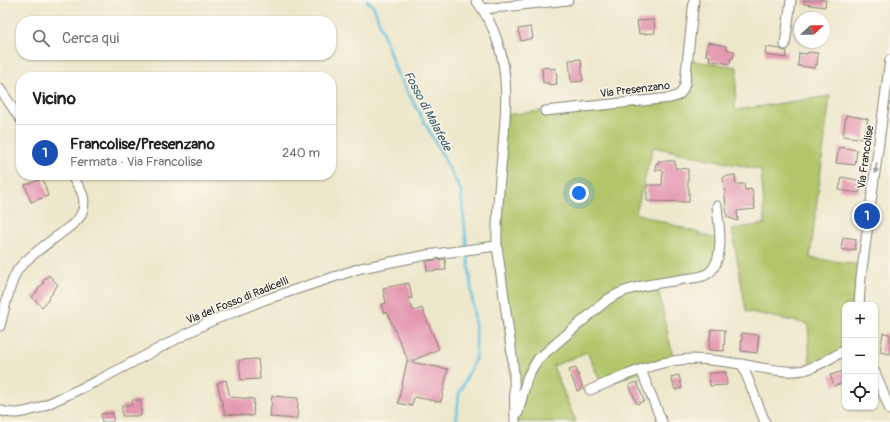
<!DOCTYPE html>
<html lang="it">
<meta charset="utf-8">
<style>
:root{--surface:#fff;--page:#f2f2f2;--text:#202124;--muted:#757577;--line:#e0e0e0;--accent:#ea580c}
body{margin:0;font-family:Pangolin,sans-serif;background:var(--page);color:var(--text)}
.controls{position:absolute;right:12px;bottom:12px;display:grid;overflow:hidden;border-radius:8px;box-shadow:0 1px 3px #0004}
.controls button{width:36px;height:36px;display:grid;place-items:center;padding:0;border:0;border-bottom:1px solid var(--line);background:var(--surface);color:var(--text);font:20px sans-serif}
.compass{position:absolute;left:794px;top:12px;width:36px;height:36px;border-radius:50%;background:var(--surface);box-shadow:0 1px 3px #0004;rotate:68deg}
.you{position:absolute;left:579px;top:193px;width:14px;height:14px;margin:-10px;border:3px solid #fff;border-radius:50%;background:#1a73e8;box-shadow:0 0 0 6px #1a73e833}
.badge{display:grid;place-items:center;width:26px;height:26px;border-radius:50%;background:var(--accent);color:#fff;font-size:13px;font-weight:700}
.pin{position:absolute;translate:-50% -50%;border:2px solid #fff;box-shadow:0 1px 4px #0006}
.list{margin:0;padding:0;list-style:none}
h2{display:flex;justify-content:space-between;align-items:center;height:52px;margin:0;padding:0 16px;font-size:17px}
h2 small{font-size:13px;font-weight:400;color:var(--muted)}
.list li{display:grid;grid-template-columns:26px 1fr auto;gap:12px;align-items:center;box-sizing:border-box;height:56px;padding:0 16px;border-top:1px solid var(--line)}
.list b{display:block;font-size:15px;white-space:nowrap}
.list p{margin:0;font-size:13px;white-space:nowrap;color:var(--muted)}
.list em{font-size:13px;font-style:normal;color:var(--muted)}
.icon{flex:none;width:22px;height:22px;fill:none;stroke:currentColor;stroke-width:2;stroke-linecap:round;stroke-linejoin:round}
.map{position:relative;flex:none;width:890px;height:422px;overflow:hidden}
.search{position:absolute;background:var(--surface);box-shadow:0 1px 3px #0004;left:16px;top:16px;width:320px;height:44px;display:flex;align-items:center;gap:10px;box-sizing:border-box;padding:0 14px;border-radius:16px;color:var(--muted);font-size:15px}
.panel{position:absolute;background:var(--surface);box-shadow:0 1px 3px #0004;left:16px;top:72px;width:320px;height:108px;border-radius:16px}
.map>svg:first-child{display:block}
.green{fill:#b1c66b;stroke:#667144}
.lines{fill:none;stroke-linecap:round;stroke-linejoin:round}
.stream{stroke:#65c2e3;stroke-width:2.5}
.building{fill:#e394ae}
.street-casing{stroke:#848274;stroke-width:11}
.street{stroke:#fff;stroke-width:9}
.oneway{fill:#999}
.labels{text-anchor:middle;stroke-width:3;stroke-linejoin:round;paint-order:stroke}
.street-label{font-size:11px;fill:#1c1c1c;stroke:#fbf7ec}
.water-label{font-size:12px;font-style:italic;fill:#395e6c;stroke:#fbf7ec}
</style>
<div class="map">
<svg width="890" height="422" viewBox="0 0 890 422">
<rect width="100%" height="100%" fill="#fbf7ec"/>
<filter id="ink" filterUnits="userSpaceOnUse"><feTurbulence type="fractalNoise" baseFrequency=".025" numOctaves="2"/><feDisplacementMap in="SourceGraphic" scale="8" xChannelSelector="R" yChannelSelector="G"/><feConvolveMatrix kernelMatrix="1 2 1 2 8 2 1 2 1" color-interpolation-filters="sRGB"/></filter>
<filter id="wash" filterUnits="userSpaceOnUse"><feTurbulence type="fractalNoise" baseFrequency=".012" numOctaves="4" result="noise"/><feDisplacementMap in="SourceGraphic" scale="16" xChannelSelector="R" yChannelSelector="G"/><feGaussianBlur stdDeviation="0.9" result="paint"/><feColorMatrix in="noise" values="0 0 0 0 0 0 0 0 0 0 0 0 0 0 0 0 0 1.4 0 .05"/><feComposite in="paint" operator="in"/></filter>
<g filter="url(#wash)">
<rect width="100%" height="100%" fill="#ede7cb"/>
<path class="green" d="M687,60L737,67L735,110L830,96L810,258L863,265L860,305H845V350L810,368L808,324L746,311L732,229L765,224L761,170L653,147L636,213L720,240L718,257L701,276L657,284L674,361L602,385L587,352L553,366L576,422H515L497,246L505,115L680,95Z"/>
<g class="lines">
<path class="stream" d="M367,0L374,7L396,71L436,143L461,191L476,334V357L459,394L456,422"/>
</g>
<g id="blocks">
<g class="building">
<path d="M804,0H826L825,7L804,4Z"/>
<path d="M654,20L655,33L639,34L637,21Z"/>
<path d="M531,27L533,38L521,41L518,29Z"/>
<path d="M708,42L726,46V48L728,49V50L735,51L733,58H731L730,64L709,60L710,56L706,55Z"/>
<path d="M766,47L780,49L784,51H787L786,58L765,55Z"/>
<path d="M808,52L818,53L817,65H815V68L798,66L799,53L807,54Z"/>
<path d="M581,59L583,81L571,82L569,60Z"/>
<path d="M549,67L550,69L556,68L557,79H556L557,84L549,85V83H543L542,68Z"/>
<path d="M846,115L868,119L864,139L843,136Z"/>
<path d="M839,147L857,150L855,165L836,163Z"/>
<path d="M658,161H675V168L688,169V188H689V202L647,201V185H662L663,170H655L656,163L658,164Z"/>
<path d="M735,175L736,184H744L745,190L752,189L755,209L737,211L738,221L727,217L723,177Z"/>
<path d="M842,177L861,181L859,193L839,190Z"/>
<path d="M43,179L48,196L31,202L25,185Z"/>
<path d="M843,237L856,239L855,250L851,249V251L841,249Z"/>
<path d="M445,259L446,270L427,271L426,261Z"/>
<path d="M49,275L58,285L52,292L53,293L48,298L49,299L42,307L32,297L38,290V289L44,283L42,282Z"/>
<path d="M409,283L412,298L408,299L414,311L422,308L439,349L410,362L448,369L441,402L414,397L412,406L398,403L407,361H408L387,312L384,313L381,305L386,303L383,288Z"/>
<path d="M711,329L725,330L724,351L709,350Z"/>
<path d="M742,333L759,335L757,353L741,351Z"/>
<path d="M883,333L890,334V354L880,352Z"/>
<path d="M258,359L260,379L241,380L239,360Z"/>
<path d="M576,368L583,389L577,391L569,370Z"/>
<path d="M844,371L845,375V382L834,386L830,375Z"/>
<path d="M726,372L727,385L710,386L709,373Z"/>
<path d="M679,375L682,388L675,390L671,377Z"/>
<path d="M226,380L230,397L254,399L253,416L225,414L217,383Z"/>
<path d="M637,382L644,401L637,404L629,385Z"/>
<path d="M272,396L298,398L297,419L270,417Z"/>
<path d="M132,400H141V416H122V405H132Z"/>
<path d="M113,413V422H102L101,414Z"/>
</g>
</g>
</g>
<g filter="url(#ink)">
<use href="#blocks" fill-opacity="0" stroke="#848274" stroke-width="1"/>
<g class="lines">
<defs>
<g id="street">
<path d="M476,0C486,13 493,27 498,43C509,76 506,112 503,146C500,179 496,212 497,246L512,355L514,375L515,422"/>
<path d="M483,9L568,0"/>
<path d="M785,45L791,0"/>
<path d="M0,89L21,120"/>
<path d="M545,111L670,98C680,96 683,92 685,83L694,0"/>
<path d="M859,305L861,277L890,60"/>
<path d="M0,326C4,311 10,280 19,268C31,254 50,242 64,231C69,227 74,224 78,219C83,213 85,204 83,196C81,188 75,182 71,175"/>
<path d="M742,364L765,422"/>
<path d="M641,370L662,422"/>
<path d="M875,372L890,410"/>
<path d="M590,390C622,377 656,360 691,359C709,359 728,362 746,365C761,368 789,374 804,370C817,367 833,357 845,350"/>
<path d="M0,410C13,416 26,412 39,408L97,381L209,322L264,300L361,268L427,255L497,246"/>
<path d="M518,413L527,378L530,372L538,359L607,300C629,285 658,284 684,279C692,278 703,278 710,272C715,267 718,259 719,252C722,239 718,220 717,206"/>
</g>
</defs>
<use href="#street" class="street-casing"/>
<use href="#street" class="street"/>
</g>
<defs><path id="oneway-solid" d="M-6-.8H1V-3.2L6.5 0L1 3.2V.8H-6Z"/></defs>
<use class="oneway" href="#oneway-solid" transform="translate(876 168) rotate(98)"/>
</g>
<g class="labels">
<g class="street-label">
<text transform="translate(635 89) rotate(-7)" y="4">Via Presenzano</text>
<text transform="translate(865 157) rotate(-82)" y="4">Via Francolise</text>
<text transform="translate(237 300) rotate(-22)" y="4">Via del Fosso di Radicelli</text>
</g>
<g class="water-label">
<text transform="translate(428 111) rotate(62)" y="4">Fosso di Malafede</text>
</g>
</g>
</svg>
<div class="controls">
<button>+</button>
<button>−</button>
<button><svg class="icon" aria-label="locate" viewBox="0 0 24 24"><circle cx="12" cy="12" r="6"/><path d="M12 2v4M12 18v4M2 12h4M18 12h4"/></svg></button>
</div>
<svg class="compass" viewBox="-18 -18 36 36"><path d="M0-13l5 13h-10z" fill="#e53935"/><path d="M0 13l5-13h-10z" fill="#757577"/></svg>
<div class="you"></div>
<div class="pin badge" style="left:867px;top:216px;background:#1a4fb4">1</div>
<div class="search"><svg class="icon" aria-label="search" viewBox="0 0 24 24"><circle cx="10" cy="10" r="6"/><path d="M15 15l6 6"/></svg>Cerca qui</div>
<section class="panel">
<h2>Vicino<small></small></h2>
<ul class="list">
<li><span class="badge" style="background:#1a4fb4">1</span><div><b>Francolise/Presenzano</b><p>Fermata · Via Francolise</p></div><em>240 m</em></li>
</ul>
</section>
</div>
